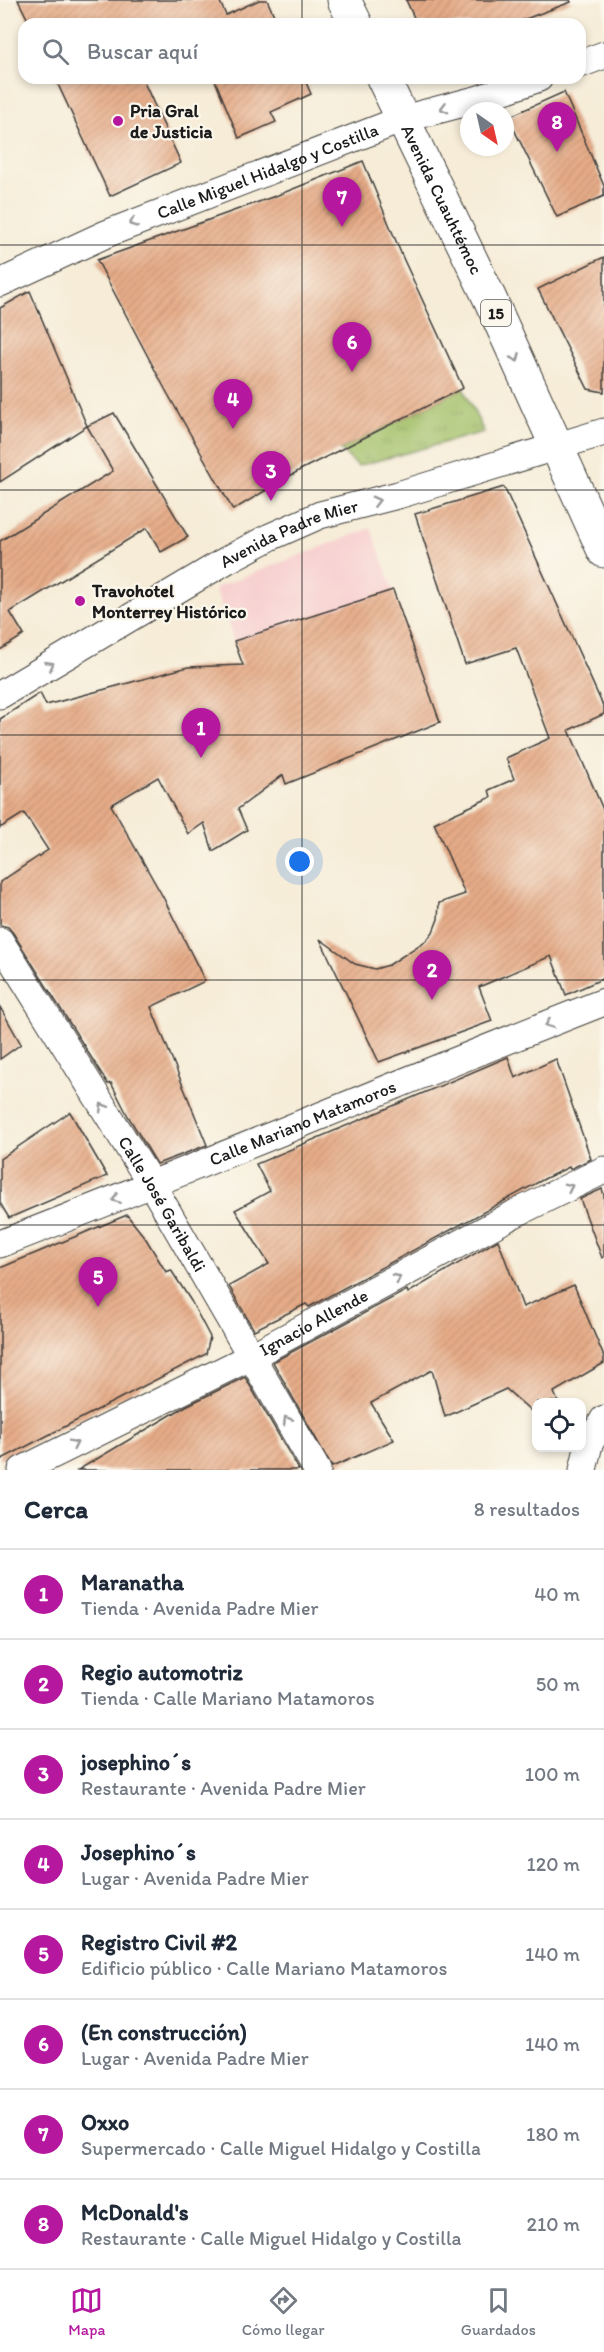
<!DOCTYPE html>
<html lang="es">
<meta charset="utf-8">
<style>
:root{--surface:#fff;--page:#f6f6f7;--text:#1f2937;--muted:#747a83;--line:#e0e1e3;--accent:#b5179e}
body{margin:0;font-family:Itim,sans-serif;background:var(--page);color:var(--text)}
.controls{position:absolute;right:18px;bottom:18px;display:grid;overflow:hidden;border-radius:12px;box-shadow:0 3px 9px #0003}
.controls button{width:54px;height:54px;display:grid;place-items:center;padding:0;border:0;border-bottom:2px solid var(--line);background:var(--surface);color:var(--text);font:30px sans-serif}
.compass{position:absolute;left:460px;top:102px;width:54px;height:54px;border-radius:50%;background:var(--surface);box-shadow:0 3px 9px #0003;rotate:146deg}
.you{position:absolute;left:300px;top:862px;width:21px;height:21px;margin:-15px;border:4px solid #fff;border-radius:50%;background:#1a73e8;box-shadow:0 0 0 9px #1a73e833}
.badge{display:grid;place-items:center;width:39px;height:39px;border-radius:50%;background:var(--accent);color:#fff;font-size:20px;font-weight:700}
.pin{position:absolute;translate:-50% -50px;filter:drop-shadow(0 2px 3px #0008)}
.pin::after{content:'';position:absolute;top:32px;width:21px;height:18px;background:inherit;clip-path:polygon(0 0,100% 0,50% 100%)}
.list{margin:0;padding:0;list-style:none}
h2{display:flex;justify-content:space-between;align-items:center;height:78px;margin:0;padding:0 24px;font-size:26px}
h2 small{font-size:20px;font-weight:400;color:var(--muted)}
.list li{display:grid;grid-template-columns:39px 1fr auto;gap:18px;align-items:center;box-sizing:border-box;height:90px;padding:0 24px;border-top:2px solid var(--line)}
.list b{display:block;font-size:22px;white-space:nowrap}
.list p{margin:0;font-size:20px;white-space:nowrap;color:var(--muted)}
.list em{font-size:20px;font-style:normal;color:var(--muted)}
.icon{flex:none;width:33px;height:33px;fill:none;stroke:currentColor;stroke-width:2;stroke-linecap:round;stroke-linejoin:round}
.map{position:relative;flex:none;width:604px;height:1470px;overflow:hidden}
.search{position:absolute;background:var(--surface);box-shadow:0 3px 9px #0003;left:18px;right:18px;top:18px;height:66px;display:flex;align-items:center;gap:15px;box-sizing:border-box;padding:0 21px;border-radius:18px;color:var(--muted);font-size:22px}
.sheet{height:798px;background:var(--surface)}
nav{display:flex;justify-content:space-around;align-items:center;box-sizing:border-box;height:84px;border-top:2px solid var(--line);background:var(--surface);font-size:16px;color:var(--muted)}
nav a{display:grid;justify-items:center;gap:3px}
nav .on{color:var(--accent)}
.map>svg:first-child{display:block}
.built{fill:#f7d0d0}
.park{fill:url(#park-tufts);stroke:#5f6e42;stroke-width:1.5}
.building{fill:url(#building-hatch)}
.lines{fill:none;stroke-linecap:round;stroke-linejoin:round}
.minor-casing{stroke:#3d3b38;stroke-width:29}
.highway-casing{stroke:#3d3b38;stroke-width:35}
.minor{stroke:#fff;stroke-width:27}
.highway{stroke:#fff;stroke-width:33}
.oneway{stroke:#999}
.grid{fill:none;stroke:#1c1c1c;stroke-width:1.5;stroke-opacity:0.55}
.poi-dot{fill:#b5179e;stroke:#fbf7ec;stroke-width:2}
.labels{text-anchor:middle;stroke-width:4.5;stroke-linejoin:round;paint-order:stroke}
.shield{fill:#fbf7ec;stroke:#5f5e5a;stroke-width:1.5}
.shield-label{font-size:16px;font-weight:bold;fill:#1c1c1c}
.poi-label{font-size:18px;font-weight:bold;fill:#1c1c1c;stroke:#fbf7ec;text-anchor:start}
.street-label{font-size:18px;fill:#1c1c1c;stroke:#fbf7ec}
</style>
<div class="map">
<svg width="604" height="1470" viewBox="0 0 604 1470">
<defs>
<pattern id="park-tufts" width="24" height="20" patternUnits="userSpaceOnUse" patternTransform="scale(1.5)"><rect width="24" height="20" fill="#a2c068"/><path d="M3 7l-1-3M5 7V3M7 7l1-3M15 17l-1-3M17 17v-4M19 17l1-3" fill="none" stroke="#8ba45a"/></pattern>
<pattern id="building-hatch" width="6" height="6" patternUnits="userSpaceOnUse" patternTransform="scale(1.5)"><rect width="6" height="6" fill="#e6ac88"/><path d="M-1 1l2-2M0 6l6-6M5 7l2-2" fill="none" stroke="#c59375"/></pattern>
</defs>
<rect width="100%" height="100%" fill="#fbf7ec"/>
<filter id="ink" filterUnits="userSpaceOnUse"><feTurbulence type="fractalNoise" baseFrequency=".0167" numOctaves="2"/><feDisplacementMap in="SourceGraphic" scale="12" xChannelSelector="R" yChannelSelector="G"/><feConvolveMatrix kernelMatrix="1 2 1 2 8 2 1 2 1" color-interpolation-filters="sRGB"/></filter>
<filter id="wash" filterUnits="userSpaceOnUse"><feTurbulence type="fractalNoise" baseFrequency=".008" numOctaves="4" result="noise"/><feDisplacementMap in="SourceGraphic" scale="24" xChannelSelector="R" yChannelSelector="G"/><feGaussianBlur stdDeviation="1.35" result="paint"/><feColorMatrix in="noise" values="0 0 0 0 0 0 0 0 0 0 0 0 0 0 0 0 0 1.4 0 .05"/><feComposite in="paint" operator="in"/></filter>
<g filter="url(#wash)">
<rect width="100%" height="100%" fill="#f6ecd7"/>
<path class="built" d="M371,528L440,722L286,784L215,588Z"/>
<path class="park" d="M463,388L484,432L358,466L340,450Z"/>
<g id="blocks">
<g class="building">
<path d="M18,0H219L226,15L259,0H267L278,24H30Z"/>
<path d="M406,0H570L571,2L512,24H417Z"/>
<path d="M55,78H142L181,163L110,196Z"/>
<path d="M214,78H304L311,94L271,112L276,122L239,138Z"/>
<path d="M564,92L604,186V196L557,217L508,117Z"/>
<path d="M363,161L403,258L463,388L300,470L233,510L165,389L97,260L278,195Z"/>
<path d="M604,257V392L588,389L538,289Z"/>
<path d="M30,291L87,426L0,482V308Z"/>
<path d="M114,413L188,537L161,552L147,528L10,612L24,635L0,650V541L113,471L87,426Z"/>
<path d="M504,487L604,708V714L569,730L604,812V978L566,995L551,956L479,987L492,1021L379,1062L320,939L355,964L375,969L389,965L427,940L433,932L438,919L439,903L465,894L434,823L491,797L489,790L514,779L506,758L550,738L516,648L465,664L415,514Z"/>
<path d="M393,590L440,722L286,784L283,775L238,809L247,830L213,851L204,823L188,834L158,777L111,805L163,897L205,981L151,1007L207,1145L157,1164L128,1116L111,1083L108,1084L13,933L8,927L0,925V882L48,850L24,813L0,828V719L40,693L46,705L188,667L243,665L234,641Z"/>
<path d="M0,1007L21,1044L0,1059Z"/>
<path d="M508,1057L515,1078L556,1059L591,1159L570,1169L569,1167L546,1178L309,1307L306,1304L254,1330L229,1286L269,1264L235,1210L270,1191L256,1164Z"/>
<path d="M70,1112L107,1176L9,1218L0,1203V1159Z"/>
<path d="M602,1189L604,1195V1257L602,1258L580,1199Z"/>
<path d="M127,1215L146,1239L166,1272L171,1270L191,1301L210,1337L206,1354L0,1460V1268Z"/>
<path d="M498,1240L523,1307L574,1285L604,1357V1363L554,1392L558,1402H537V1416L506,1389L445,1417L432,1370L371,1403L394,1440L332,1467L273,1362L407,1290L408,1293Z"/>
<path d="M245,1377L299,1470H78L186,1406Z"/>
</g>
</g>
</g>
<g filter="url(#ink)">
<use href="#blocks" fill-opacity="0" stroke="#3d3b38" stroke-width="1.5"/>
<g class="lines">
<defs>
<g id="minor">
<path d="M580,64L604,55"/>
<path id="s1" d="M0,283L106,234L403,119L479,99L539,78"/>
<path id="s2" d="M0,695L227,560L270,537L320,515L398,495L604,432"/>
<path id="s3" d="M0,941L152,1185L317,1470"/>
<path id="s4" d="M0,1244C202,1166 402,1081 604,1002"/>
<path id="s5" d="M22,1470L250,1357L514,1214L604,1170"/>
<path d="M583,1470L589,1444L604,1419"/>
</g>
<g id="highway">
<path d="M344,0L356,24"/>
<path id="s6" d="M383,78L490,299L604,551"/>
</g>
</defs>
<use href="#minor" class="minor-casing"/>
<use href="#highway" class="highway-casing"/>
<use href="#minor" class="minor"/>
<use href="#highway" class="highway"/>
</g>
<defs><path id="oneway-chevron" d="M-2-3.5L2.5 0L-2 3.5" fill="none" stroke-width="1.6" stroke-linecap="round" stroke-linejoin="round" transform="scale(1.5)"/></defs>
<g class="oneway">
<use href="#oneway-chevron" transform="translate(444 108) rotate(166)"/>
<use href="#oneway-chevron" transform="translate(133 223) rotate(158)"/>
<use href="#oneway-chevron" transform="translate(516 358) rotate(66)"/>
<use href="#oneway-chevron" transform="translate(376 501) rotate(-14)"/>
<use href="#oneway-chevron" transform="translate(50 665) rotate(-30)"/>
<use href="#oneway-chevron" transform="translate(549 1024) rotate(159)"/>
<use href="#oneway-chevron" transform="translate(103 1107) rotate(-122)"/>
<use href="#oneway-chevron" transform="translate(569 1187) rotate(-26)"/>
<use href="#oneway-chevron" transform="translate(116 1199) rotate(159)"/>
<use href="#oneway-chevron" transform="translate(397 1278) rotate(-28)"/>
<use href="#oneway-chevron" transform="translate(287 1420) rotate(-121)"/>
<use href="#oneway-chevron" transform="translate(74 1444) rotate(-26)"/>
</g>
</g>
<path class="grid" d="M302,0V24M302,78V1470M0,245H604M0,490H604M0,735H604M0,980H604M0,1225H604"/>
<g class="poi-dot">
<circle cx="118" cy="121" r="6"/>
<circle cx="80" cy="601" r="6"/>
</g>
<g class="labels">
<rect class="shield" x="481" y="300" width="30" height="26" rx="4.5"/>
<g class="shield-label">
<text x="496" y="319">15</text>
</g>
<g class="poi-label">
<text x="130" y="117">Pria Gral<tspan x="130" dy="21">de Justicia</tspan></text>
<text x="92" y="597">Travohotel<tspan x="92" dy="21">Monterrey Histórico</tspan></text>
</g>
<g class="street-label">
<text dy="6" stroke="none"><textPath href="#s1" startOffset="290">Calle Miguel Hidalgo y Costilla</textPath></text>
<text dy="6" stroke="none"><textPath href="#s6" startOffset="135">Avenida Cuauhtémoc</textPath></text>
<text dy="6" stroke="none"><textPath href="#s2" startOffset="332">Avenida Padre Mier</textPath></text>
<text dy="6" stroke="none"><textPath href="#s4" startOffset="326">Calle Mariano Matamoros</textPath></text>
<text dy="6" stroke="none"><textPath href="#s3" startOffset="309">Calle José Garibaldi</textPath></text>
<text dy="6" stroke="none"><textPath href="#s5" startOffset="327">Ignacio Allende</textPath></text>
</g>
</g>
</svg>
<div class="controls">
<button><svg class="icon" aria-label="locate" viewBox="0 0 24 24"><circle cx="12" cy="12" r="6"/><path d="M12 2v4M12 18v4M2 12h4M18 12h4"/></svg></button>
</div>
<svg class="compass" viewBox="-18 -18 36 36"><path d="M0-13l5 13h-10z" fill="#e53935"/><path d="M0 13l5-13h-10z" fill="#747a83"/></svg>
<div class="you"></div>
<div class="pin badge" style="left:201px;top:758px">1</div>
<div class="pin badge" style="left:432px;top:1000px">2</div>
<div class="pin badge" style="left:271px;top:501px">3</div>
<div class="pin badge" style="left:233px;top:429px">4</div>
<div class="pin badge" style="left:98px;top:1307px">5</div>
<div class="pin badge" style="left:352px;top:372px">6</div>
<div class="pin badge" style="left:342px;top:227px">7</div>
<div class="pin badge" style="left:557px;top:152px">8</div>
<div class="search"><svg class="icon" aria-label="search" viewBox="0 0 24 24"><circle cx="10" cy="10" r="6"/><path d="M15 15l6 6"/></svg>Buscar aquí</div>
</div>
<section class="sheet">
<h2>Cerca<small>8 resultados</small></h2>
<ul class="list">
<li><span class="badge">1</span><div><b>Maranatha</b><p>Tienda · Avenida Padre Mier</p></div><em>40 m</em></li>
<li><span class="badge">2</span><div><b>Regio automotriz</b><p>Tienda · Calle Mariano Matamoros</p></div><em>50 m</em></li>
<li><span class="badge">3</span><div><b>josephino´s</b><p>Restaurante · Avenida Padre Mier</p></div><em>100 m</em></li>
<li><span class="badge">4</span><div><b>Josephino´s</b><p>Lugar · Avenida Padre Mier</p></div><em>120 m</em></li>
<li><span class="badge">5</span><div><b>Registro Civil #2</b><p>Edificio público · Calle Mariano Matamoros</p></div><em>140 m</em></li>
<li><span class="badge">6</span><div><b>(En construcción)</b><p>Lugar · Avenida Padre Mier</p></div><em>140 m</em></li>
<li><span class="badge">7</span><div><b>Oxxo</b><p>Supermercado · Calle Miguel Hidalgo y Costilla</p></div><em>180 m</em></li>
<li><span class="badge">8</span><div><b>McDonald's</b><p>Restaurante · Calle Miguel Hidalgo y Costilla</p></div><em>210 m</em></li>
</ul>
</section>
<nav>
<a class="on"><svg class="icon" aria-label="map" viewBox="0 0 24 24"><path d="M3 6l6-2 6 2 6-2v14l-6 2-6-2-6 2zM9 4v14M15 6v14"/></svg>Mapa</a>
<a><svg class="icon" aria-label="directions" viewBox="0 0 24 24"><path d="M12 3l9 9-9 9-9-9zM9 14v-3h6M13 9l2 2-2 2"/></svg>Cómo llegar</a>
<a><svg class="icon" aria-label="saved" viewBox="0 0 24 24"><path d="M7 4h10v16l-5-4-5 4z"/></svg>Guardados</a>
</nav>
